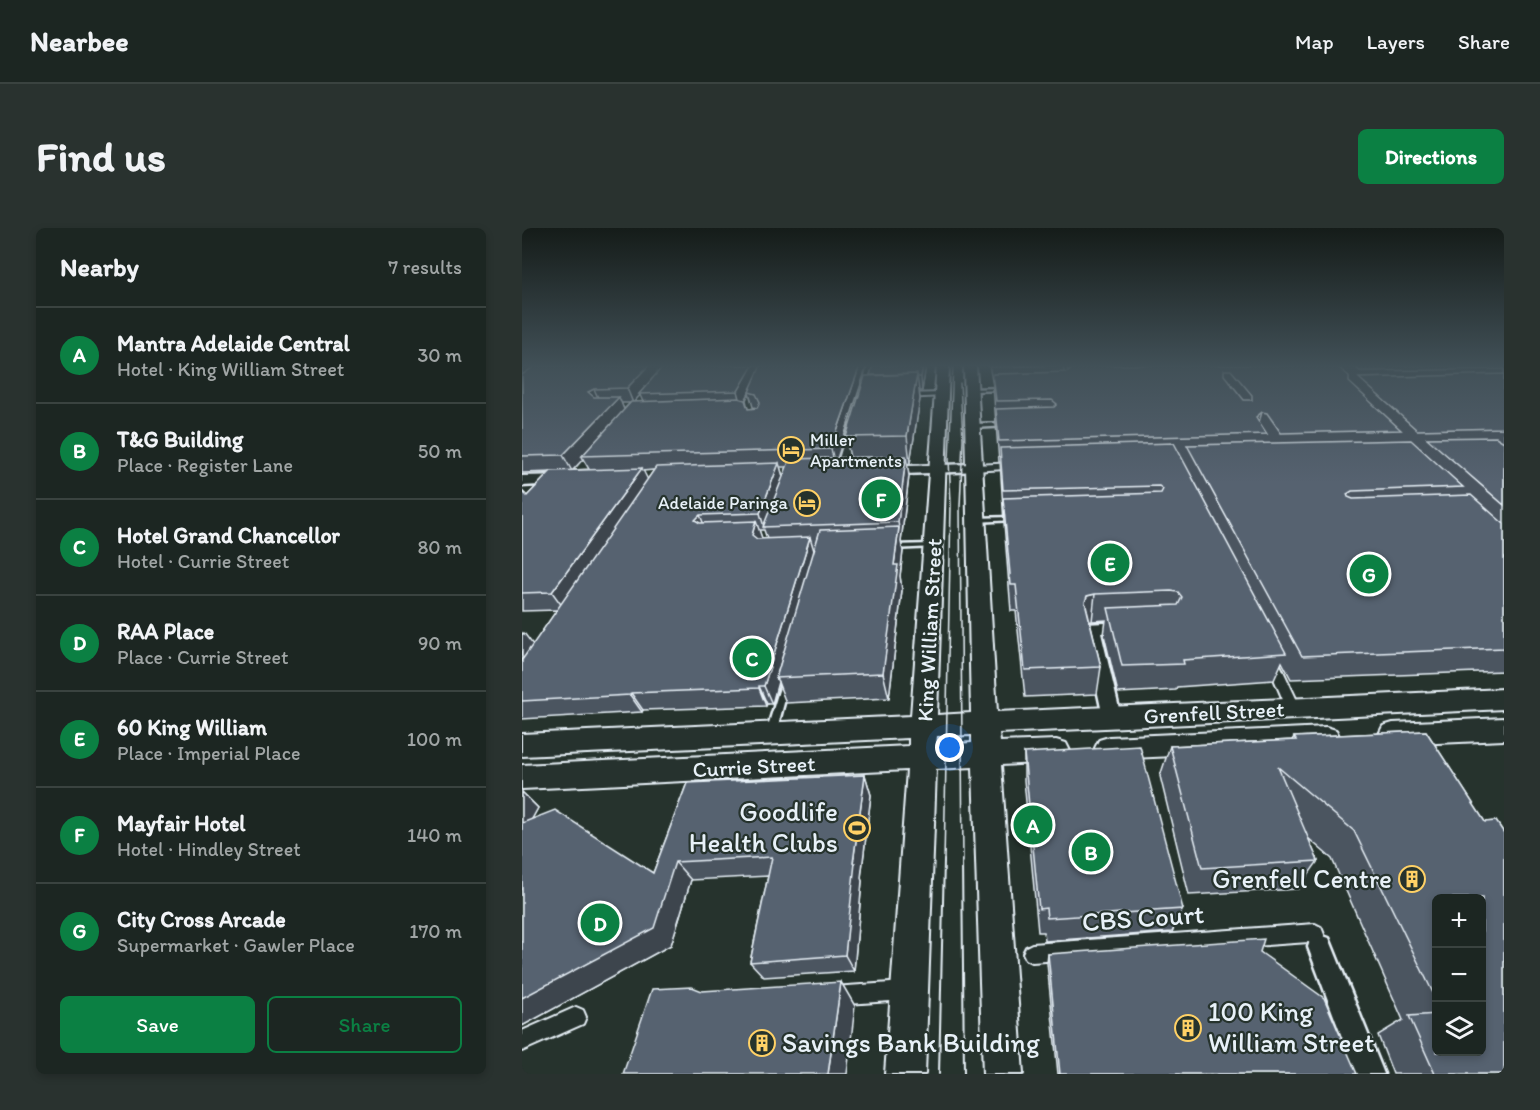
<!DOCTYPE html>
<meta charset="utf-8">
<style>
:root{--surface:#1c2622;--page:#29322f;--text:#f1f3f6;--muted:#a0a5a5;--line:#3a4340;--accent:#0b8043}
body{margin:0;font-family:Itim,sans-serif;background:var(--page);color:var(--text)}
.controls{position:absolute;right:18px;bottom:18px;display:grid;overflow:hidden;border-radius:9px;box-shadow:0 3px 9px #0003}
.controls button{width:54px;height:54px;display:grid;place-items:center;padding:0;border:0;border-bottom:2px solid var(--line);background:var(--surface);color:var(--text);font:30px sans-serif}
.you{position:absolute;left:428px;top:520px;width:21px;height:21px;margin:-15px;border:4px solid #fff;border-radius:50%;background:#1a73e8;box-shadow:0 0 0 9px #1a73e833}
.badge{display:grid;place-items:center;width:39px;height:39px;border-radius:50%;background:var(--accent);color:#fff;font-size:20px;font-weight:700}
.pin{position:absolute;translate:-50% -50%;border:3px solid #fff;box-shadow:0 2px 6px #0006}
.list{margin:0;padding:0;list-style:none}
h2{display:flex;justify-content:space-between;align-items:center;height:78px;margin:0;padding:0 24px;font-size:26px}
h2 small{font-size:20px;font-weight:400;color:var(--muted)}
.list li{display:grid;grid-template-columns:39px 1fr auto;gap:18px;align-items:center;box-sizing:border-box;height:96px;padding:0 24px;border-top:2px solid var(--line)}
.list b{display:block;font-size:22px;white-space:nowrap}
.list p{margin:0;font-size:20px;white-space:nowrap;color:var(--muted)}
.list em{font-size:20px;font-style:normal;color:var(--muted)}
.actions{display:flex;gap:12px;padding:18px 24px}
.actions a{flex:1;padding:14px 0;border:2px solid var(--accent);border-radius:9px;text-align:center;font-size:21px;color:var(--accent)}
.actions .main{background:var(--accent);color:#fff}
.icon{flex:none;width:33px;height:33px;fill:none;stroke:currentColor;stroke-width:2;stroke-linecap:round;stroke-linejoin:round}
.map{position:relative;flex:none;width:982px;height:846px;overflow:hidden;border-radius:9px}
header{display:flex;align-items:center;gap:36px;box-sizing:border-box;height:84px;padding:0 30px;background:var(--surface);border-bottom:2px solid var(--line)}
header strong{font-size:28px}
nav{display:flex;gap:33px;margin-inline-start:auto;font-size:21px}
.intro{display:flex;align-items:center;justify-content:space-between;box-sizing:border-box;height:144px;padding:0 36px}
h1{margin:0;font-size:42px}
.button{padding:15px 27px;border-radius:9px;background:var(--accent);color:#fff;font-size:21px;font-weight:700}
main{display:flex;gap:36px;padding:0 36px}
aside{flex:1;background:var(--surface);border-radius:9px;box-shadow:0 3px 9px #0003}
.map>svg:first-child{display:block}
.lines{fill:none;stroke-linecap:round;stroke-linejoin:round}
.service-casing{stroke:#e8f1f8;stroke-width:5}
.pedestrian-casing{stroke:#e8f1f8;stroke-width:4}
.minor-casing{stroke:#e8f1f8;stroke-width:5}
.tertiary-casing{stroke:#e8f1f8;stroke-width:5}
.secondary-casing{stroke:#e8f1f8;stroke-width:4}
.service{fill:#26332d;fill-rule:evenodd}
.pedestrian{fill:#26332d;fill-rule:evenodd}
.minor{fill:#26332d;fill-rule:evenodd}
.tertiary{fill:#26332d;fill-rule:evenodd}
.secondary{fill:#26332d;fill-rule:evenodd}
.tram-far1{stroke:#e8f1f8;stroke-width:1.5}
.tram{stroke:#e8f1f8;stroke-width:2}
.wall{fill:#4b5460;stroke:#e8f1f8;stroke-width:1.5;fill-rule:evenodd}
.shaded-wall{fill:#3d454e;stroke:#e8f1f8;stroke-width:1.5}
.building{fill:#576270;stroke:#e8f1f8;stroke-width:1.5;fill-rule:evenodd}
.labels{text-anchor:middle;stroke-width:4.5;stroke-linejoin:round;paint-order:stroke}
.far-poi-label{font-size:18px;fill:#e8f1f8;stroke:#26332d;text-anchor:start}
.street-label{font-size:22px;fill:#e8f1f8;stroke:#26332d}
.near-poi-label{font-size:27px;fill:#e8f1f8;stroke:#26332d;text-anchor:end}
.near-street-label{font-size:27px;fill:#e8f1f8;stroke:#26332d}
</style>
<header>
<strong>Nearbee</strong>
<nav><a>Map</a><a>Layers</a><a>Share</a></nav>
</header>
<div class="intro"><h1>Find us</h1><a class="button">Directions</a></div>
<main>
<aside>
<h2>Nearby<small>7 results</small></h2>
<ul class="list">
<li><span class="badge">A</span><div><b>Mantra Adelaide Central</b><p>Hotel · King William Street</p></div><em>30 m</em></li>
<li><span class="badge">B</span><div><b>T&amp;G Building</b><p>Place · Register Lane</p></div><em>50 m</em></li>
<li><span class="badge">C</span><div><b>Hotel Grand Chancellor</b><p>Hotel · Currie Street</p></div><em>80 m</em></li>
<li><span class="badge">D</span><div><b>RAA Place</b><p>Place · Currie Street</p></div><em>90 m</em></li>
<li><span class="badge">E</span><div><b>60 King William</b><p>Place · Imperial Place</p></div><em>100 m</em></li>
<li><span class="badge">F</span><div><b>Mayfair Hotel</b><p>Hotel · Hindley Street</p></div><em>140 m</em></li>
<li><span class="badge">G</span><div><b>City Cross Arcade</b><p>Supermarket · Gawler Place</p></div><em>170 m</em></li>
</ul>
<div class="actions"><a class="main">Save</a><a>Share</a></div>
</aside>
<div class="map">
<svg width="982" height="846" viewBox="0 0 982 846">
<rect width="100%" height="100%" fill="#26332d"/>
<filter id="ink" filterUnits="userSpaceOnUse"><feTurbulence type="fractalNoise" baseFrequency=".0167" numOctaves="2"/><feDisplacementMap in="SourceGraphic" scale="12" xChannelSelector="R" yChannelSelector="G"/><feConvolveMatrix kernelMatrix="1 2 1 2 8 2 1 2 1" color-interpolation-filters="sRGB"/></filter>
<g filter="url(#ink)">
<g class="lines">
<defs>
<g id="service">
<path d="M480,160H482V162L449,163L447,162L449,161Z"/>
<path d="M486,195L488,196V198L450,200L447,198L450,196Z"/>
<path d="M490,289L492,290V292L453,294L450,292L453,290Z"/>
<path d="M411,316L414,318L413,319L370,321L367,319L370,317Z"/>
<path d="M263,453L266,454L267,456L254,505L252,508L249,509L246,508L244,505L259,456L260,454Z"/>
</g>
<g id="pedestrian">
<path d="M419,165L421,166V168L383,170L379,168L383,166Z"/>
<path d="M495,235L499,238L498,240L452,243L448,240L452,237Z"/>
<path d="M749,426L755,430L779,481L777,485H767L765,481L743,430Z"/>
<path d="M793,696L799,699L807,719L804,725L798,728L792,725L787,714L510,734L504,731L501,725L504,719L510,716Z"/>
<path d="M383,754L390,756L392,763L390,770L383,772L311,777L304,775L302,768L304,761L311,759Z"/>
<path d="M54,779L61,782L64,789L61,796L0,823V803Z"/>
</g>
<g id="minor">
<path d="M347,137H355L345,168L340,171L335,168Z"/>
<path d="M332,195L337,198L325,244L319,248L315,246L313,244L327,198Z"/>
<path d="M603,394L609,395L611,399L609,403L579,405L599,489L596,494L590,496L584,494L581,489L562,400L564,396Z"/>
<path d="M798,707L807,710L862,846H834L786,719L789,710Z"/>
</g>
<g id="tertiary">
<path d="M452,236L457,237L459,240L457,243L357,247L350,243L357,239Z"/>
<path d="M47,247L52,249L55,252L52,255L0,258V248Z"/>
</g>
<g id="secondary">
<path d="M415,137H427L415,487L449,485L442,137H454L475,484L982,461V481L477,505L478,514L534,512L544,515L548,523L544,531L534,534L479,537L501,846H461L451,539L414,541L403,846H363L385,542L0,561V537L387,518V510L0,528V506L389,488ZM450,507V515L414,517L415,508Z"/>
<path d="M982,490V512L871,517L861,514L857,506L861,498L871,495Z"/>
<path d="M804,499L814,502L818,510L814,518L804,521L587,531L577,528L573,520L577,512L587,509Z"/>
</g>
</defs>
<use href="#service" class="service-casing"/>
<use href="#pedestrian" class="pedestrian-casing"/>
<use href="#minor" class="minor-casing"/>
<use href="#tertiary" class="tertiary-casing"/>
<use href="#secondary" class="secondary-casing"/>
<use href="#service" class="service"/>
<use href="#pedestrian" class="pedestrian"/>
<use href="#minor" class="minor"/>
<use href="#tertiary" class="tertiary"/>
<use href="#secondary" class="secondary"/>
<g class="tram-far1">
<path d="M438,155L441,211L438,278L441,634"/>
<path d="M422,634L429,277L427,231L431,137"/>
</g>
<g class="tram">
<path d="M440,632L442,846"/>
<path d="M417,846L422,632"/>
</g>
</g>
<g class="wall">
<path d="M0,137H345L315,230H328L324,209L348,147L351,137H404L400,163H397L398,171L388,235L385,236L387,248L379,314L381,323L378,348L380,362L367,470L264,475L256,454L250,476H245L244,478L121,482L120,484L0,491V405L11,417L35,382L0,383V263L5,268L28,244L0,245ZM227,165L231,179L235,180L226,181L224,172ZM118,167L121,174H112ZM99,175H108L102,181ZM61,231L67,241L51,242L55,238ZM258,239H265L261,248ZM132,242L125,252L121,243ZM237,302H242L245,311H240Z"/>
<path d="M467,137H546V144L550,141L548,137H982V443L769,451L760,434L752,452L655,459L654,462L596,465L582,407L584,392L570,393H568L579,439L575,466L503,469L494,383H489L482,295L478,234H477L471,158Z"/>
<path d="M904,503L963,594L974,593L982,605V846H871L856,807L881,792L810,631L786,610L796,633L776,661L667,667L638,548L648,518L770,512L772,509ZM915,670H960V824H915Z"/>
<path d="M502,525L661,681L650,704L523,713L522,704H516L502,552Z"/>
<path d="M343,547L349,567L339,650L340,653L332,743L242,749L228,734L246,648L169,652L149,717L0,798V564L16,580L10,591L131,645L165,555Z"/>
<path d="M738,724L835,846H536L525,735L526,726Z"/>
</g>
<g class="shaded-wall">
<path d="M0,137H17L0,155Z"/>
<path d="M127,137H146L117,166L118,167L111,175L105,160Z"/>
<path d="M231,137H242L227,164V165L220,178L216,163Z"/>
<path d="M338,137H345L313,237L309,221Z"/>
<path d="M401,137H404L400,163L399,149Z"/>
<path d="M542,137H546L545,153L541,156Z"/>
<path d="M395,146L398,171L388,235L385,208Z"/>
<path d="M72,161L79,176L66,164Z"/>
<path d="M97,169L103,184L60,228L61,231L50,243L41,227Z"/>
<path d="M740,184L734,204V189Z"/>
<path d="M384,228L387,248L379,314L381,323L378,348L380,362L367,470L361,445L372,337L377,300L376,294Z"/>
<path d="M257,235L262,252L242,299L238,285Z"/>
<path d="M120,240L128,256L43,382L30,364Z"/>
<path d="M178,287L185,304L173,292Z"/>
<path d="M234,293L240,310L236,325L230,307Z"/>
<path d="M288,309L293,326L254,450L256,454L250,476L242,458Z"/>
<path d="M573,366L570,393L562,395L563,374L565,368Z"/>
<path d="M2,405L15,422L0,445V407Z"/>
<path d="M237,458L245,476L244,478L237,460Z"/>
<path d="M109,465L121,482L120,484L108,467Z"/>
<path d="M343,547L349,567L339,650L340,653L332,743L323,727L331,635Z"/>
<path d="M0,564L16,580L0,609Z"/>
<path d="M153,634L169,652L149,717L0,798V770Z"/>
<path d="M319,754L333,778L325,846H306Z"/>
</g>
<g class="building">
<path d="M14,137H127L105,160L72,161L66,164L72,169H97L41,227L0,228V147Z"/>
<path d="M142,137H231L216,163L117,166Z"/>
<path d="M239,137H338L309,221L60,228L109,174L216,170L223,172L226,181L235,180L238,174L234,166L227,164Z"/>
<path d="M351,137H401L399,149H396L395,146L348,147Z"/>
<path d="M470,137H543L470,139Z"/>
<path d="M554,137H803V138L816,139L827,148V154L879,202L759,205L745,185L740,184L734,189L745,206L477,213L474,181L532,179L535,176L530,172L474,173L471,146L546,144ZM702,142H709L730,167V172H722L702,147Z"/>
<path d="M831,137H982V141L838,143Z"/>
<path d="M395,146L385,208L324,209L343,148Z"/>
<path d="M982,146V200L895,202L837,150Z"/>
<path d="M974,209L982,214V277L905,210Z"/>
<path d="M889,212L941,259L830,263L825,266L826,269L831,271L949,267L982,296V420L780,428L665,217Z"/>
<path d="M652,215L764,425L661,432L662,436L600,438L586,380L656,377L660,369L656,364L649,363L573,366L565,368L563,374L579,439L503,442L494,357H489L481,270L639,265L641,261L637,258L481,262L478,220Z"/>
<path d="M384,228L376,294L241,299L268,231Z"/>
<path d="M257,235L238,285L178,287L173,292L178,295L234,293L230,307L235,311L288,309L242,458H237V460L109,465L108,467L0,473V432L134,239Z"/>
<path d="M120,240L30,364L0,365V263L5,268L29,243Z"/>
<path d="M377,299L372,337H376L361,445L254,450L298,302Z"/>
<path d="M904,503L963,594L974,593L982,605V846H913L887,788L915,786V824H960V670H915V773L832,603L756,539L796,633L680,640L648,518L774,512L772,509Z"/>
<path d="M618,518L661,681L525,690L524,680L517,681L502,525Z"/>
<path d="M343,547L331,635H333L323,727L228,734L250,629L153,634L132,700L0,770V595L33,582L131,645L165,555Z"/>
<path d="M742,711L738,724L802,770L835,846H538L526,726Z"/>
<path d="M319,754L306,846H101L130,761L170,759L180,763Z"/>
</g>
</g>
<linearGradient id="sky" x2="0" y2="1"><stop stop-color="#151c19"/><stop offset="0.54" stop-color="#415057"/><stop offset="1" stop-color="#415057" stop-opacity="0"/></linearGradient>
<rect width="982" height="255" fill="url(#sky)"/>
<defs>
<symbol id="hotel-ring" viewBox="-11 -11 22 22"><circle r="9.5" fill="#26332d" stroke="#ffd166" stroke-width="1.5"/><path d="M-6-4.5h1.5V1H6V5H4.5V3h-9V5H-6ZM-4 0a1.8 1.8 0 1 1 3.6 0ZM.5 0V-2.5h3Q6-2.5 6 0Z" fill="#ffd166"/></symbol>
<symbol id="stadium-ring" viewBox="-11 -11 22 22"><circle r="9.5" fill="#26332d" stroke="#ffd166" stroke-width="1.5"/><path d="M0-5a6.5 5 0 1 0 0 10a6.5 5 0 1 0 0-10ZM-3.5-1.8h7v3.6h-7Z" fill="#ffd166"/></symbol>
<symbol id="building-ring" viewBox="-11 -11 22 22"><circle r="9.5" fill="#26332d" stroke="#ffd166" stroke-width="1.5"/><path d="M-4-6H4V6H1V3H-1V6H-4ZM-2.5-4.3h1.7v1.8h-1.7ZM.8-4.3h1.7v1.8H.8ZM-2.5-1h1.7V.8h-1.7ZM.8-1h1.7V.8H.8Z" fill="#ffd166"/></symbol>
</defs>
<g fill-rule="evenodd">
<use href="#hotel-ring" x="254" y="207" width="30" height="30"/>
<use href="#hotel-ring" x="270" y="260" width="30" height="30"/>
<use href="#stadium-ring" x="320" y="585" width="30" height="30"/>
<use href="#building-ring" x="875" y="636" width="30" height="30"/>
<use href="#building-ring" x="651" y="785" width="30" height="30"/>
<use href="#building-ring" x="225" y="800" width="30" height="30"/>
</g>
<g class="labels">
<g class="far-poi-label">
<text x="288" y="218">Miller<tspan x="288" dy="21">Apartments</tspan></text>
<text x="266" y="281" text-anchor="end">Adelaide Paringa</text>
</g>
<g class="street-label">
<text transform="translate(407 402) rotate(-87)" y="8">King William Street</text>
<text transform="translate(692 484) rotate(-3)" y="8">Grenfell Street</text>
<text transform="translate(232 538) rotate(-3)" y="8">Currie Street</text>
</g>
<g class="near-poi-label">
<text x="316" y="593">Goodlife<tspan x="316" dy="31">Health Clubs</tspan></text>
<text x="870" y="660">Grenfell Centre</text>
<text x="686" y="793" text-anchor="start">100 King<tspan x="686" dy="31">William Street</tspan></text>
<text x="260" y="824" text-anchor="start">Savings Bank Building</text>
</g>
<g class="near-street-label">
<text transform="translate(621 690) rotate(-4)" y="9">CBS Court</text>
</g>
</g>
</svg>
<div class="controls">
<button>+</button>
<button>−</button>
<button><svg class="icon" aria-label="layers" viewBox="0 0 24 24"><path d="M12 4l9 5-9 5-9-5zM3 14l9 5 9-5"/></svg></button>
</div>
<div class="you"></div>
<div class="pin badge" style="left:511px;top:597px">A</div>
<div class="pin badge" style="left:569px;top:624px">B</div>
<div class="pin badge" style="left:230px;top:430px">C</div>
<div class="pin badge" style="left:78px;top:695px">D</div>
<div class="pin badge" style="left:588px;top:335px">E</div>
<div class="pin badge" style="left:359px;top:271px">F</div>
<div class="pin badge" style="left:847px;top:346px">G</div>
</div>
</main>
